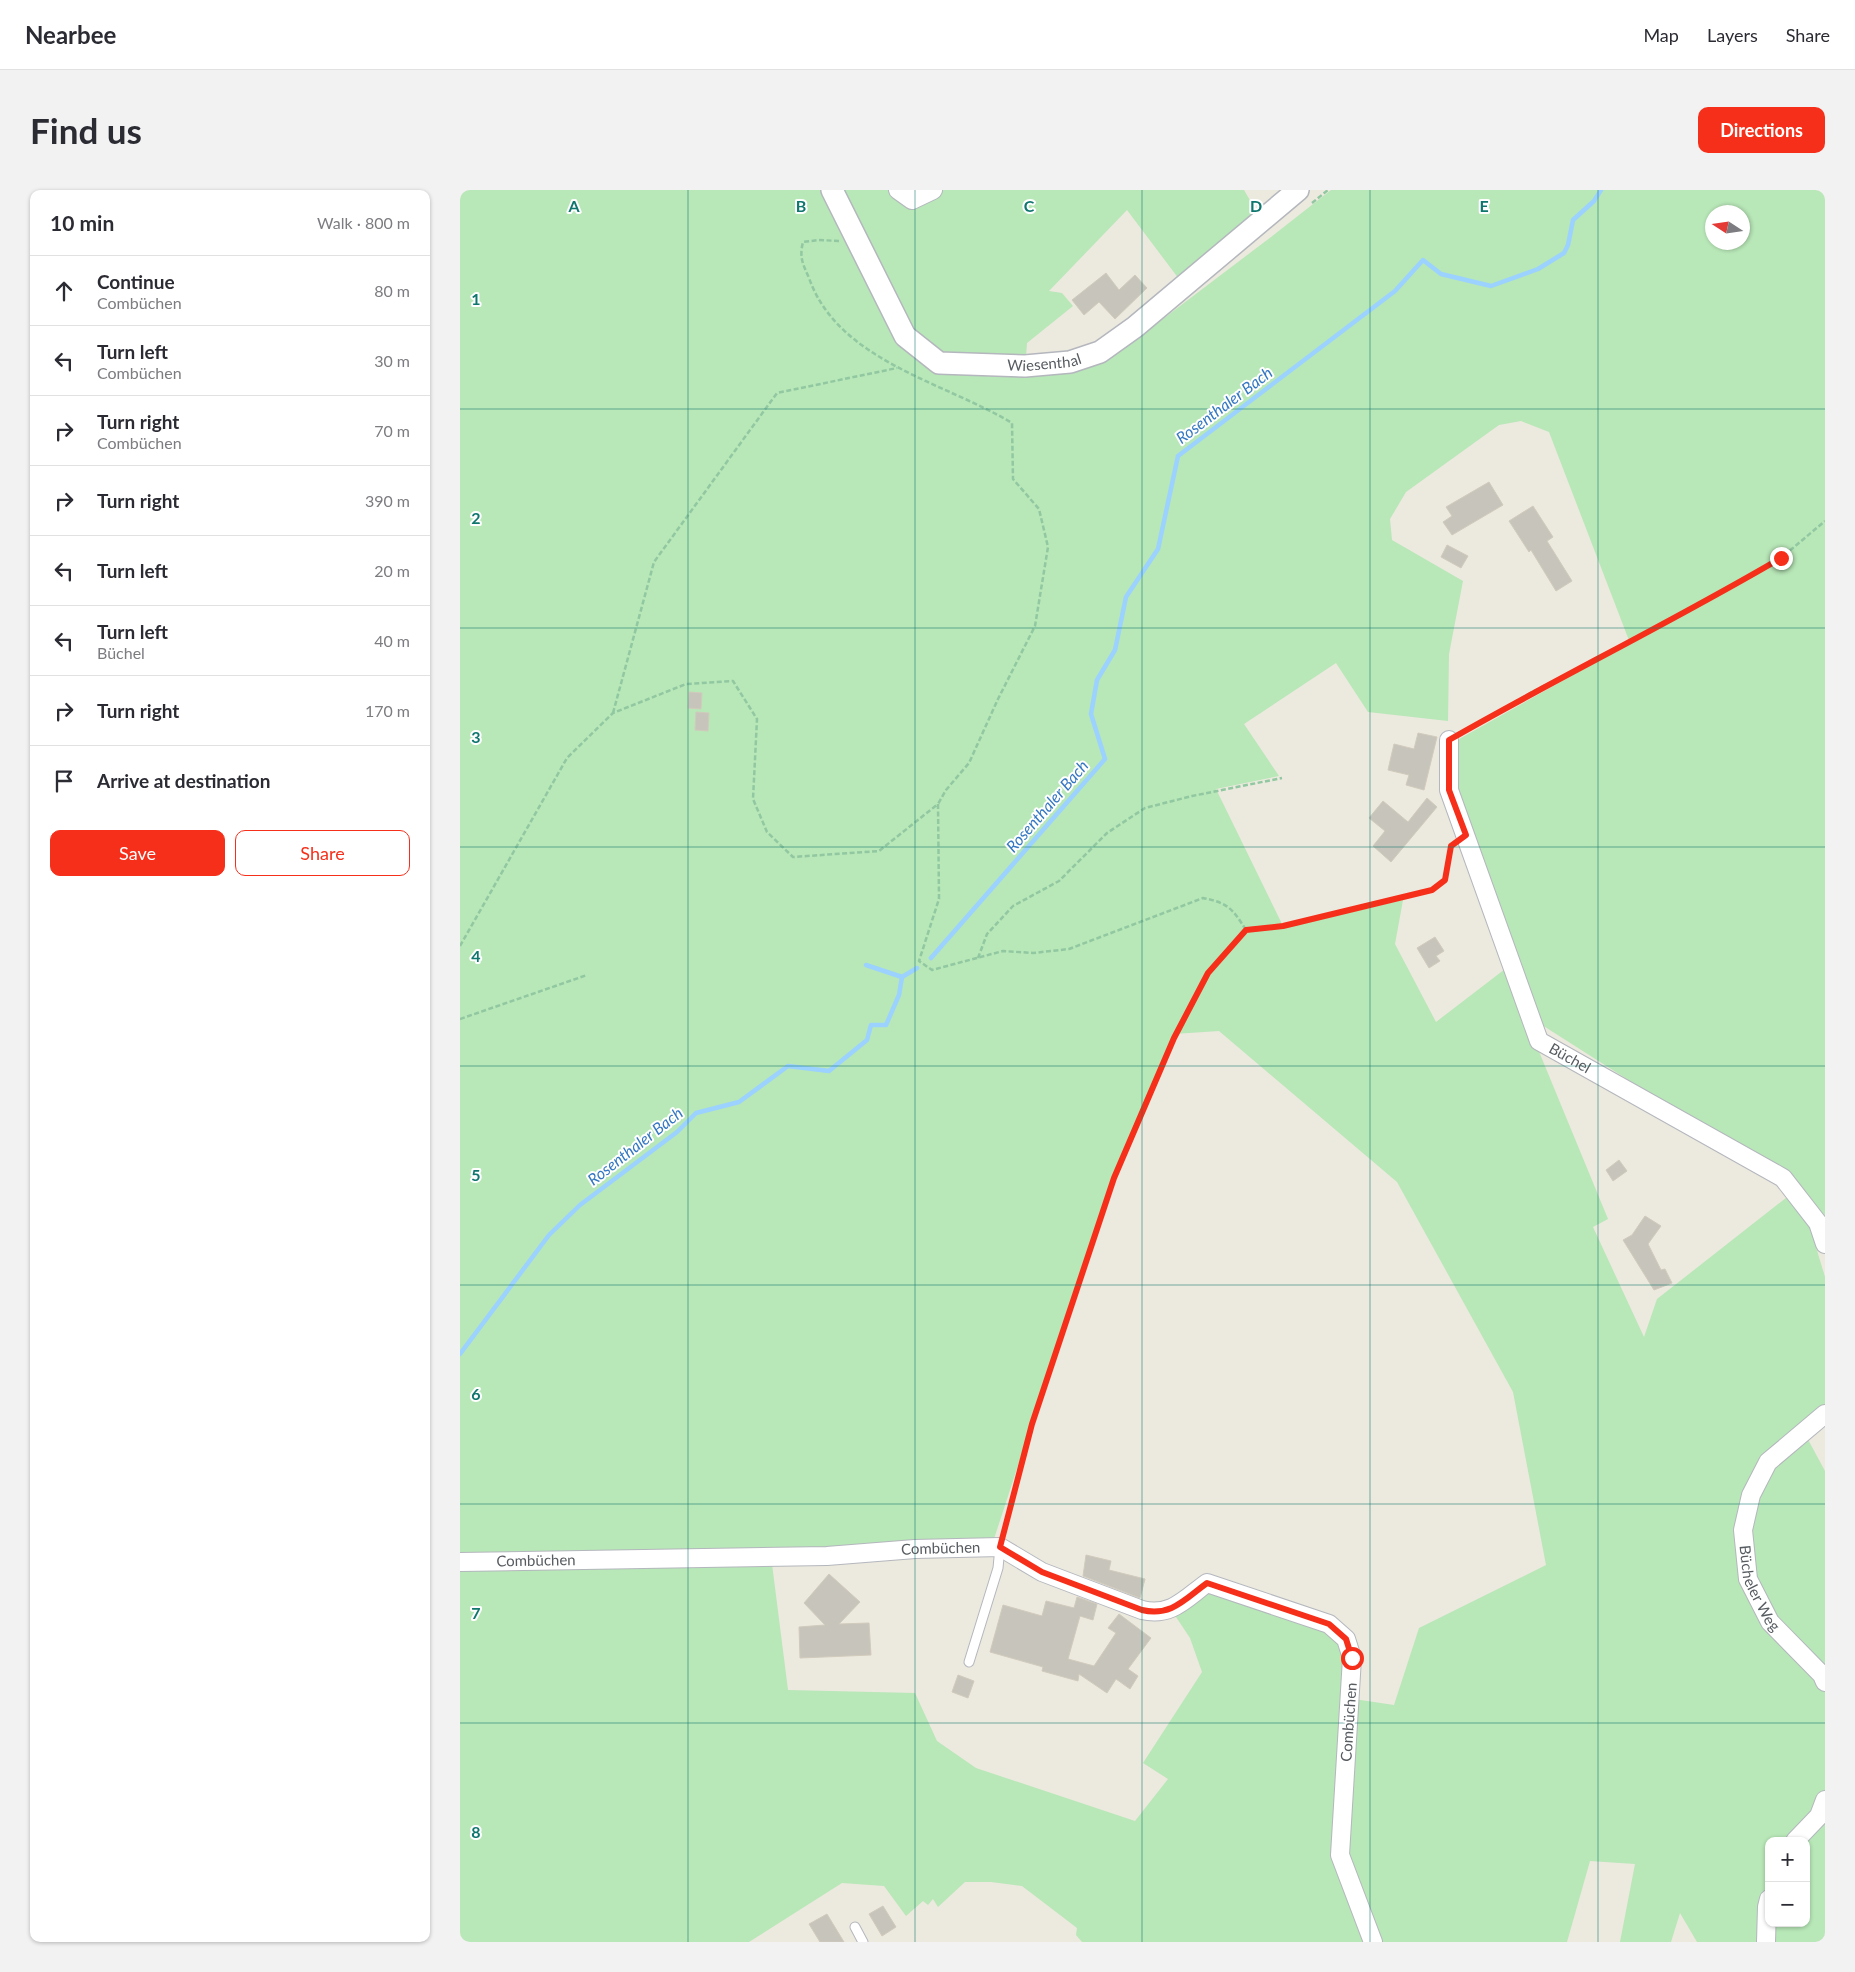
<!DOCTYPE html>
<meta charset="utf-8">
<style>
:root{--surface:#fff;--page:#f2f2f3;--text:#2b2b33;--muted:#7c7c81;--line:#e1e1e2;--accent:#f62f1a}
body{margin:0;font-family:Lato,sans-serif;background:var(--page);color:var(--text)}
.controls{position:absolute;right:15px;bottom:15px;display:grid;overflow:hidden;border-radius:10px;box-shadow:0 1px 4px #0004}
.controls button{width:45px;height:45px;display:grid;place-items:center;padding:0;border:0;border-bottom:1px solid var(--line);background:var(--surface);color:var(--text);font:25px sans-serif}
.compass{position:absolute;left:1245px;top:15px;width:45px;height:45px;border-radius:50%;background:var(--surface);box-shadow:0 1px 4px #0004;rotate:282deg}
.stop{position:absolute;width:15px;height:15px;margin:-11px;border:4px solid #f62f1a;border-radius:50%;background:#fff}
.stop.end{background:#f62f1a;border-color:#fff;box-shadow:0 1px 5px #0008}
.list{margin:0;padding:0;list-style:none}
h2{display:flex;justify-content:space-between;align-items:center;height:65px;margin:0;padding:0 20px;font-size:21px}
h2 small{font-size:16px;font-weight:400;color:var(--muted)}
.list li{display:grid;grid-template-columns:32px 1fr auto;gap:15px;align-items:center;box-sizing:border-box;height:70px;padding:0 20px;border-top:1px solid var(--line)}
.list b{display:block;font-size:19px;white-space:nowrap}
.list p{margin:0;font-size:16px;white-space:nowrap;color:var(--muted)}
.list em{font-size:16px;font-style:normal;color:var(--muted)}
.actions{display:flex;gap:10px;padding:15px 20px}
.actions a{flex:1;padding:11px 0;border:1px solid var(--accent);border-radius:10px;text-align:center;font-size:18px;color:var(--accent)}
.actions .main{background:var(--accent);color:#fff}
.icon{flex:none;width:28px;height:28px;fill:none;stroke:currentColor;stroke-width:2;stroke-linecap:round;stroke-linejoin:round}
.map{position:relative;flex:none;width:1365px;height:1752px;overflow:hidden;border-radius:10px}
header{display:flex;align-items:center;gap:30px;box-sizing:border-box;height:70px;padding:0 25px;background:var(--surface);border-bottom:1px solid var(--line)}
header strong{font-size:24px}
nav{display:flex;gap:28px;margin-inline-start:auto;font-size:18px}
.intro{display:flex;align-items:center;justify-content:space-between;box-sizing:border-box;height:120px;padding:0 30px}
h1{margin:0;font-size:35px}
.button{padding:12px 22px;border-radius:10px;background:var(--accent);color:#fff;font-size:18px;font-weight:700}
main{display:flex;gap:30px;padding:0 30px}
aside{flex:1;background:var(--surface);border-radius:10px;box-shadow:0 1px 4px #0004}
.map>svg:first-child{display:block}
.green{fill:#b8e7b8;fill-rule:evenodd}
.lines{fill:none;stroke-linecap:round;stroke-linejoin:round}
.stream{stroke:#9bd2ff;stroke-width:4.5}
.building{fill:#c7c4bb;stroke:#d1cbbc}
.service-casing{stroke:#b4b7bd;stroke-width:11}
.minor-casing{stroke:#b4b7bd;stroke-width:20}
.tertiary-casing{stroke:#b4b7bd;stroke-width:24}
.path{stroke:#91c8a1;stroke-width:2.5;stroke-dasharray:5 2.5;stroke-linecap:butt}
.service{stroke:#fff;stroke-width:9}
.minor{stroke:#fff;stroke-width:18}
.tertiary{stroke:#fff;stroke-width:21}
.route{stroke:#f62f1a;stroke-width:6}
.grid{fill:none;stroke:#0f766e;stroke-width:1;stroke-opacity:0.55}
.labels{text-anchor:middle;stroke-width:4;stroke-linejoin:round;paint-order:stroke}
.street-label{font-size:15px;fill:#575c61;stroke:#fff}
.water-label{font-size:16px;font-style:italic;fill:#3477c2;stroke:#fff}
.grid-label{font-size:16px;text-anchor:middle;font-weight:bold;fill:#0f766e;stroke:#fff;stroke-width:4;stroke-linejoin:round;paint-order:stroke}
</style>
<header>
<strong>Nearbee</strong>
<nav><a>Map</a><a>Layers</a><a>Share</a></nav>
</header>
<div class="intro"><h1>Find us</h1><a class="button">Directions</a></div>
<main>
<aside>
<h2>10 min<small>Walk · 800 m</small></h2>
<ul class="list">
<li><svg class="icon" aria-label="ahead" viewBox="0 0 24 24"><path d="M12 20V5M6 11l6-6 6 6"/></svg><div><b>Continue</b><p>Combüchen</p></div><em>80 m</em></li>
<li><svg class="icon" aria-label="left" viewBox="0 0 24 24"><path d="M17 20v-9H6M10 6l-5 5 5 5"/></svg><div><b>Turn left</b><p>Combüchen</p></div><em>30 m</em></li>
<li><svg class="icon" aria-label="right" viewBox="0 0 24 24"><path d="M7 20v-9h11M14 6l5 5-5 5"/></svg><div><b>Turn right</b><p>Combüchen</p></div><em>70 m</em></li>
<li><svg class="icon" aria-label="right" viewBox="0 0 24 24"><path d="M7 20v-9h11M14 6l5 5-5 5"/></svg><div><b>Turn right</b></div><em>390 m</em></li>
<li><svg class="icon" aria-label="left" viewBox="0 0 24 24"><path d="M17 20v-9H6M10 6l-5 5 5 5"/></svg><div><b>Turn left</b></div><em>20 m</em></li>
<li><svg class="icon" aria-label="left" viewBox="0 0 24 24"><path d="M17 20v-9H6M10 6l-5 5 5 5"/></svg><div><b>Turn left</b><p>Büchel</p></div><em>40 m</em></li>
<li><svg class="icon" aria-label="right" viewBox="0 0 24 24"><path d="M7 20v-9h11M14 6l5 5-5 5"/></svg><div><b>Turn right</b></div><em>170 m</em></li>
<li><svg class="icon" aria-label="arrive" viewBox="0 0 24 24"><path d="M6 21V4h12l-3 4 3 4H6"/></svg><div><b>Arrive at destination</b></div></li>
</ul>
<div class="actions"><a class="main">Save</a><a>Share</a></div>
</aside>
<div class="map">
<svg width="1365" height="1752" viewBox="0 0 1365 1752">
<rect width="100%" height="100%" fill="#ece9de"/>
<g class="green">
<path d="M0,0H784L798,24L722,93L667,20L589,101L602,103L613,116L567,153L565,180C598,188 624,178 654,166L811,47L871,0H1365V1064L1355,1030L1326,985L1272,956L1071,828L992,600V553L1170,453L1089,242L1061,231L1039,235L946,302L930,329L932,350L1003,391L989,464L988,531L908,522L876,473L784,534L819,586L756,599L824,738L943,710L935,754L976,832L1049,776L1066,830L1148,1029L1133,1037L1184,1147L1197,1109L1331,1004L1349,1034L1365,1087V1218L1307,1269L1286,1341L1310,1273L1345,1244L1365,1281V1752H1237L1220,1723L1211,1752H1160L1175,1674L1130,1671L1107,1752H917L883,1661L894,1509L934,1515L959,1438L1086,1375L1053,1202L937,992L759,841L714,844L652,988L532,1355L0,1365ZM1252,22H1282V52H1252ZM1309,1651H1346V1733H1309Z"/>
<path d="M311,1366L328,1500L455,1503L477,1551L516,1578L675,1631L708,1589L683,1573L742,1482L730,1448L712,1421L747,1395L866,1436L890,1468L877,1665L911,1752H622L616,1745L617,1738L562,1696L531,1692H505L478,1717L473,1709L468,1715L463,1711L446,1726L424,1696L382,1693L289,1752H0V1374Z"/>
</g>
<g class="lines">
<g class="stream">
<path d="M471,768L645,569L631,524L637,490L655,460L666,407L698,359L718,266L935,101L963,70L981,84L1031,96L1078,79L1104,63L1108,55L1113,30L1134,11L1141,0"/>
<path d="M406,775L442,787"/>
<path d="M0,1164L89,1045L120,1015L217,942L236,923L279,912L328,876L369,881L407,850L411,835H426L439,805L442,787L457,778"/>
</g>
</g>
<g class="building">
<path d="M646,83L659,100L675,85L687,98L655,129L639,112L624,125L612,110Z"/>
<path d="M1029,292L1043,315L992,345L983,332L992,326L986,317Z"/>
<path d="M1073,316L1093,347L1087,351L1112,391L1096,401L1071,360L1069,362L1049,331Z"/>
<path d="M987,355L1008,366L1001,378L981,367Z"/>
<path d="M229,502L242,503L241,519L228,518Z"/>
<path d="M236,522L249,523L248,541L235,540Z"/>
<path d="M958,543L977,547L964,600L946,595L949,585L928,580L934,554L954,559Z"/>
<path d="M967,608L977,617L931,672L913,656L925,641L909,628L923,611L948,632Z"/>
<path d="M975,747L984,761L976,766L980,771L969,778L957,758Z"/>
<path d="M1159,970L1167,981L1153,991L1146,980Z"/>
<path d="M1185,1026L1201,1036L1188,1054L1201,1080L1205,1079L1212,1093L1194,1100L1163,1050L1172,1045Z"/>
<path d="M626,1365L651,1371L649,1380L685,1389L680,1408L623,1386Z"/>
<path d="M369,1384L400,1412L379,1434L409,1433L411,1465L340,1468L339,1437L365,1435L344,1413Z"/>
<path d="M617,1407L637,1414L633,1430L620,1426L608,1469L634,1476L656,1443L648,1438L659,1424L691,1448L668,1479L678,1486L670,1499L656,1489L647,1503L619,1484L618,1491L582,1481L583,1477L530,1462L543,1415L582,1426L586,1411L614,1418Z"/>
<path d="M498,1485L514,1491L508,1508L492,1502Z"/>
<path d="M423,1716L436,1737L422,1746L409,1724Z"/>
<path d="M367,1724L384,1752H360L349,1734Z"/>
</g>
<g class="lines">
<defs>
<g id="service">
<path d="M509,1472L538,1378L540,1357"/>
<path d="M395,1737L403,1752"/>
</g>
<g id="minor">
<path d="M438,0L452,10L473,0"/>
<path id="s1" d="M989,550V600L1079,851L1323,988L1358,1033L1365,1054"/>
<path id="s2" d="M1365,1224L1308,1272L1291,1305L1283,1340L1288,1389L1310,1432L1362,1485L1365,1492"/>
<path id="s3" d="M0,1372L367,1366L455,1359L540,1357L582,1382L682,1420C711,1427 725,1409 747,1393L869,1434L886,1449L892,1468L880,1665L913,1752"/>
<path d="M1335,1651L1359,1626L1365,1610"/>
<path d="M1306,1752L1307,1717L1309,1709"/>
</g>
<g id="tertiary">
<path id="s4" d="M372,0L445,146L479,173L565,176L610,172L640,162L675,137L838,0"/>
</g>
</defs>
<use href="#service" class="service-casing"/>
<use href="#minor" class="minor-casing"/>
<use href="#tertiary" class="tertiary-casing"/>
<g class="path">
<path d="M852,13L868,0"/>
<path d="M379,51L359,50L343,52C339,68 343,74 349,88C378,171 484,192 552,233L553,289L579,319L588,357L575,436L538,509L509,573L486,600L478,614"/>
<path d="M153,523L194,372L317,203L437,178"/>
<path d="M1002,542L1072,502L1218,427L1321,368L1365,331"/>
<path d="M0,756L107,568L153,523L226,494L273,491L297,529L293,609L307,642L333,667L419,661L478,614L479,709L459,771L472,780L543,761L573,763L609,759L743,708C768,713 772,718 786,740"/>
<path d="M518,768L527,744L553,716L599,691L647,643L685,618L732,606L822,588"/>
<path d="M0,829L127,785"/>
<path d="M544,1341L572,1234L654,988L714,848L748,783L786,740L823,736L972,700L985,690L991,656"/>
</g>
<use href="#service" class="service"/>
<use href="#minor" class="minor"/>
<use href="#tertiary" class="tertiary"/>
</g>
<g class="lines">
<path class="route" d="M892,1468L886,1449L869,1434L747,1393C725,1409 711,1427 682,1420L582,1382L540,1357L572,1234L654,988L714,848L748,783L786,740L823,736L972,700L985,690L991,656L1006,645L989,600V550C1099,487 1212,432 1321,368"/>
</g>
<path class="grid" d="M228,0V1752M455,0V1752M682,0V1752M910,0V1752M1138,0V1752M0,219H1365M0,438H1365M0,657H1365M0,876H1365M0,1095H1365M0,1314H1365M0,1533H1365"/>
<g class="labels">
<g class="street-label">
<text dy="5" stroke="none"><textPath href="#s4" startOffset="312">Wiesenthal</textPath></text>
<text dy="5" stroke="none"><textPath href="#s1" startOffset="352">Büchel</textPath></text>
<text dy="5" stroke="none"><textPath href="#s3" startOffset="481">Combüchen</textPath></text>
<text dy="5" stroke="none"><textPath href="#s3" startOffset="76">Combüchen</textPath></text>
<text dy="5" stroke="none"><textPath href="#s2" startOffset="209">Bücheler Weg</textPath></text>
<text transform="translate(889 1532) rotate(-86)" y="5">Combüchen</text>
</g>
<g class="water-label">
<text transform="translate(764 215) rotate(-37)" y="6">Rosenthaler Bach</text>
<text transform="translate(587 616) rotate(-49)" y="6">Rosenthaler Bach</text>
<text transform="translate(175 956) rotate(-38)" y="6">Rosenthaler Bach</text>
</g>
</g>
<g class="grid-label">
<text x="114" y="22">A</text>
<text x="341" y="22">B</text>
<text x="569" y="22">C</text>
<text x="796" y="22">D</text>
<text x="1024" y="22">E</text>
<text x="16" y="115">1</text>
<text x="16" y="334">2</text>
<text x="16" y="553">3</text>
<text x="16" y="772">4</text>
<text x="16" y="991">5</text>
<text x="16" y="1210">6</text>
<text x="16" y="1429">7</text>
<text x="16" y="1648">8</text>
</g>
</svg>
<div class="controls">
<button>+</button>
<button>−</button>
</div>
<svg class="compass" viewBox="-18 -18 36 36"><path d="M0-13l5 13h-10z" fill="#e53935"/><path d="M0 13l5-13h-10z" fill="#7c7c81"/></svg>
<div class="stop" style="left:892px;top:1468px"></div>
<div class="stop end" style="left:1321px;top:368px"></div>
</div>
</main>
